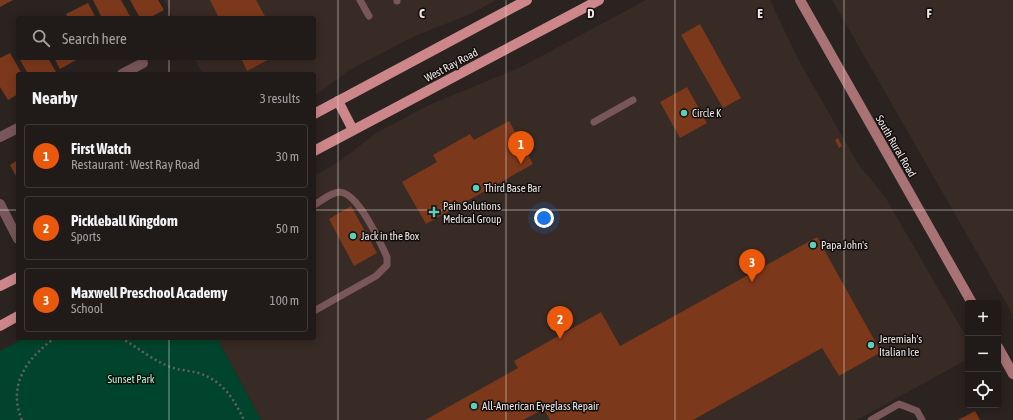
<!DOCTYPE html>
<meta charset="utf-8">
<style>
:root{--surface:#201a18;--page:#282321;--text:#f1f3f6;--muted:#a2a1a2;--line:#3d3837;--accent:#ea580c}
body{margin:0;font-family:"Asap Condensed",sans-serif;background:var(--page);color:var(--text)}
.controls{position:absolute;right:12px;bottom:12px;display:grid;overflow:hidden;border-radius:4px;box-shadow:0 2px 10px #0003}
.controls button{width:36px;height:36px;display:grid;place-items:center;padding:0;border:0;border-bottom:1px solid var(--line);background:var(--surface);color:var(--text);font:20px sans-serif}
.you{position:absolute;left:544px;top:218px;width:14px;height:14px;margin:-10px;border:3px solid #fff;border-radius:50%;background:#1a73e8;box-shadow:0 0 0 6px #1a73e833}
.badge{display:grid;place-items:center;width:26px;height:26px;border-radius:50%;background:var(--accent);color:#fff;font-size:13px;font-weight:700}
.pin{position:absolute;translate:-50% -33px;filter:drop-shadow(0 1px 2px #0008)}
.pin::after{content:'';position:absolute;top:21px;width:14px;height:12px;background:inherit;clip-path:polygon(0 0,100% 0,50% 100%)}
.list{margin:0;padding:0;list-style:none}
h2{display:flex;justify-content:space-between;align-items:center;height:52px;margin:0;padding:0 16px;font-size:17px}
h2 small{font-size:13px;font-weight:400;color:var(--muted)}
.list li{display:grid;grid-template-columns:26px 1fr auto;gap:12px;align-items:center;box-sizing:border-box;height:64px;margin:0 8px 8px;padding:0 8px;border:1px solid var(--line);border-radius:4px}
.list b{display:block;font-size:15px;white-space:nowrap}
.list p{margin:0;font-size:13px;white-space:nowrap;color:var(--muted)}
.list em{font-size:13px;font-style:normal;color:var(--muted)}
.icon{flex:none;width:22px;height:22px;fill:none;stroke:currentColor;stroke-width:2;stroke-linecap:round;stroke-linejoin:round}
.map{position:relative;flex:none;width:1013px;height:420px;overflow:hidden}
.search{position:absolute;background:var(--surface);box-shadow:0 2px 10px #0003;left:16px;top:16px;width:300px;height:44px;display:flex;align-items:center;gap:10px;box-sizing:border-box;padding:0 14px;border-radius:4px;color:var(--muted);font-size:15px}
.panel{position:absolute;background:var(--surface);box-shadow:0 2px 10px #0003;left:16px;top:72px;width:300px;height:268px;border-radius:4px}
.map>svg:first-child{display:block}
.built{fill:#382a24}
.green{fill:#00442d}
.building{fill:#7b381b}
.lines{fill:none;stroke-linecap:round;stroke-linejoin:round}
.path{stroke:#68605e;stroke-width:2.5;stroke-dasharray:2 3;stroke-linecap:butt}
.lane{stroke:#795758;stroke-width:7}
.street{stroke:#795758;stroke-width:10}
.secondary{stroke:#a97274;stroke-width:10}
.primary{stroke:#cd878a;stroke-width:10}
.grid{fill:none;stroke:#ece6e4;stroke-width:1;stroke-opacity:0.55}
.poi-dot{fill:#5dceb9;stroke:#110d0c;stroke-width:1.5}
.labels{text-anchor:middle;stroke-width:3;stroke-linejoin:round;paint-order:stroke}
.street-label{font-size:11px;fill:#ece6e4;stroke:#110d0c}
.poi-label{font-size:11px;fill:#ece6e4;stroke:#110d0c;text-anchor:start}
.park-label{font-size:11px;fill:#9ffad0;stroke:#110d0c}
.grid-label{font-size:13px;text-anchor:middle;font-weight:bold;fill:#ece6e4;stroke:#110d0c;stroke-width:3;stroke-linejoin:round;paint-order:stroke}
</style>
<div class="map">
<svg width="1013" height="420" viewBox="0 0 1013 420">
<rect width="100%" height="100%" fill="#2b2320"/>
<g class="built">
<path d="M164,0H496L473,13L415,36L351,69L314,96V74H203L194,58H314V18H173Z"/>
<path d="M646,0H770L798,59L858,164L884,195L968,340V359L857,420H261L217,338H314V176L340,161L376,133L429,105L521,67Z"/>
<path d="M832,0H1013V315L855,40Z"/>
</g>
<path class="green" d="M25,338H217L261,420H0V351Z"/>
<g class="building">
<path d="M0,0H13L0,7Z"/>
<path d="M93,0H121L131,18H102Z"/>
<path d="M130,0H158L164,10L149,18H140Z"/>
<path d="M210,0H256L266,18H219Z"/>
<path d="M88,3L96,18H68L66,14Z"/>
<path d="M700,24L741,98L723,108L681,35Z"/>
<path d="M10,53L22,74H18V94L8,100L0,87V58Z"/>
<path d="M19,58H48L57,74H28Z"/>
<path d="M54,58H80L60,69Z"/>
<path d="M241,58H271L247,71Z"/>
<path d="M687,87L707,123L680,138L660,102Z"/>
<path d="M509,121L533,164L426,224L402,182L437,162L433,155L470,134L474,140Z"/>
<path d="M838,138L842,146L839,148L835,140Z"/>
<path d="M18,160V180L10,165Z"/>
<path d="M351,206L377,253L354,266L329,219Z"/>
<path d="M817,237L881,352L839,376L822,348L693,420H550L544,409L523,420H425L518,368L514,361L601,312L620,346Z"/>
<path d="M975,411L980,420H958Z"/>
</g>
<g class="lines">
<g class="path">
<path d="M121,338C137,347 151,359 168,366C179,371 191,370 201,374C223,381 235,401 244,420"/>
<path d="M22,420C7,385 27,358 55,338"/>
</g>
<g class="lane">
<path d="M360,0L369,16"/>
<path d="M397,0V1"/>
<path d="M594,122L633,100"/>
<path d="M314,205C321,201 330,193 339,192C358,192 380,242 387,257V265L376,276L314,311"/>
<path d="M871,420L899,404L917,411L922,420"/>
</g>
<g class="street">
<path d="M122,74L143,63"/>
<path d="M0,137L18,128"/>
<path d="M0,204L18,239"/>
</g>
<g class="secondary">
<path d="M800,0L972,303"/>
<path d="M998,347L1013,374"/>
</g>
<g class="primary">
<path d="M338,101L353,130"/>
<path d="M314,114L527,0"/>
<path d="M314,151L599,0"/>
<path d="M0,286L18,277"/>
<path d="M0,326L18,316"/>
</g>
</g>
<path class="grid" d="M169,0V18M338,0V420M506,0V420M675,0V420M844,0V420M169,58V74M0,210H18M314,210H1013M169,338V420"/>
<g class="poi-dot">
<circle cx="684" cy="113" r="4"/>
<circle cx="476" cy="188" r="4"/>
<path d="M432 206h4v4h4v4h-4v4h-4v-4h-4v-4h4z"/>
<circle cx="353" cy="236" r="4"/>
<circle cx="813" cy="245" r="4"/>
<circle cx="871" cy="345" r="4"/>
<circle cx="474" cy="406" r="4"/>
</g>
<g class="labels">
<g class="street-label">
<text transform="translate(451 65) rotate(-28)" y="4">West Ray Road</text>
<text transform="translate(896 146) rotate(60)" y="4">South Rural Road</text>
</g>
<g class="poi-label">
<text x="692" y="117">Circle K</text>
<text x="484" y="192">Third Base Bar</text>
<text x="443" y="210">Pain Solutions<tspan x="443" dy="13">Medical Group</tspan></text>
<text x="361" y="240">Jack in the Box</text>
<text x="821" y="249">Papa John's</text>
<text x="879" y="343">Jeremiah's<tspan x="879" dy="13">Italian Ice</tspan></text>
<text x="482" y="410">All-American Eyeglass Repair</text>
</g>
<g class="park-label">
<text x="131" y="383">Sunset Park</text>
</g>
</g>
<g class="grid-label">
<text x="422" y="18">C</text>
<text x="591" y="18">D</text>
<text x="760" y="18">E</text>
<text x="929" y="18">F</text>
</g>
</svg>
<div class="controls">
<button>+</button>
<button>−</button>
<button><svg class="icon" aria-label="locate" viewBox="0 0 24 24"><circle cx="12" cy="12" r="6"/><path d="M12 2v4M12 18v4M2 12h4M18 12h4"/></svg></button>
</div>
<div class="you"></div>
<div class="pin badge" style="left:521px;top:164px">1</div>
<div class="pin badge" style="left:560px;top:339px">2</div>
<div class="pin badge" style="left:752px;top:282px">3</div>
<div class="search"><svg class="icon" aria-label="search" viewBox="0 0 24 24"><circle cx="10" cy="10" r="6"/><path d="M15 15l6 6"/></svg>Search here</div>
<section class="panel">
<h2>Nearby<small>3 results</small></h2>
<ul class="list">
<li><span class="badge">1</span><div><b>First Watch</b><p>Restaurant · West Ray Road</p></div><em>30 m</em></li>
<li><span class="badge">2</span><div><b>Pickleball Kingdom</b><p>Sports</p></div><em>50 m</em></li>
<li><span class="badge">3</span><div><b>Maxwell Preschool Academy</b><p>School</p></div><em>100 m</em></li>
</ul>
</section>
</div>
